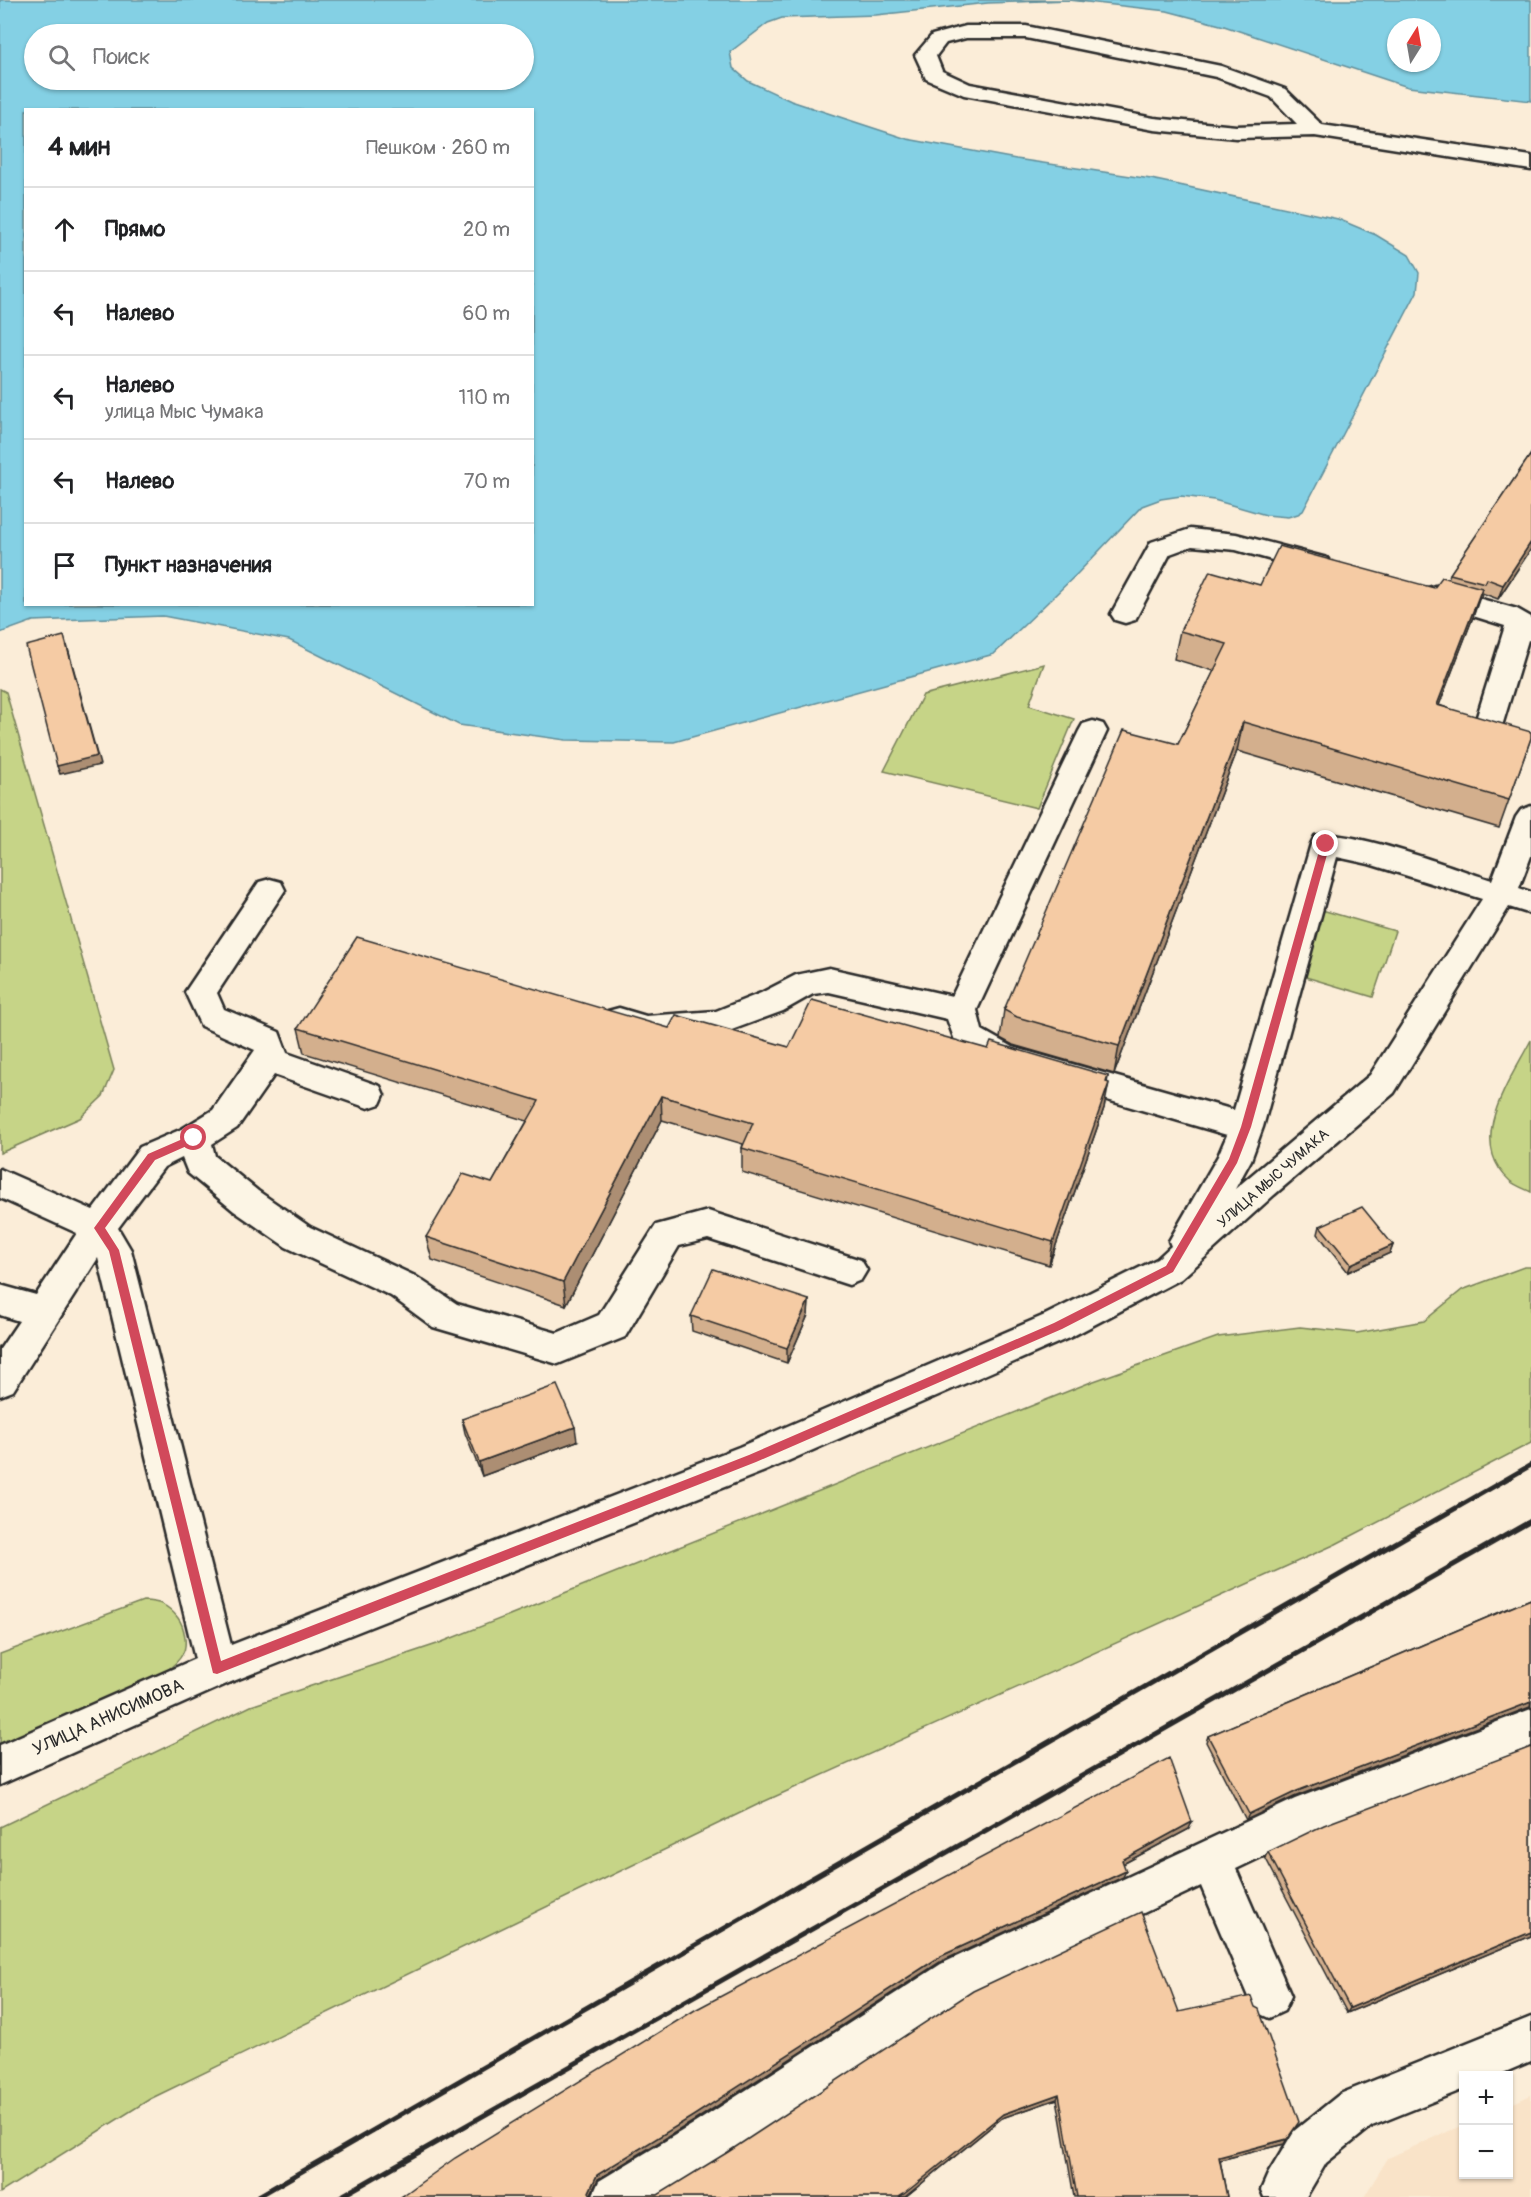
<!DOCTYPE html>
<html lang="ru">
<meta charset="utf-8">
<style>
:root{--surface:#fff;--page:#f2f2f2;--text:#202124;--muted:#757577;--line:#e0e0e0}
body{margin:0;font-family:Pangolin,sans-serif;background:var(--page);color:var(--text)}
.controls{position:absolute;right:18px;bottom:18px;display:grid;overflow:hidden;border-radius:0px;box-shadow:0 2px 4px #0004}
.controls button{width:54px;height:54px;display:grid;place-items:center;padding:0;border:0;border-bottom:2px solid var(--line);background:var(--surface);color:var(--text);font:30px sans-serif}
.compass{position:absolute;left:1387px;top:18px;width:54px;height:54px;border-radius:50%;background:var(--surface);box-shadow:0 2px 4px #0004;rotate:11deg}
.stop{position:absolute;width:18px;height:18px;margin:-14px;border:4px solid #d1495b;border-radius:50%;background:#fff}
.stop.end{background:#d1495b;border-color:#fff;box-shadow:0 2px 6px #0008}
.list{margin:0;padding:0;list-style:none}
h2{display:flex;justify-content:space-between;align-items:center;height:78px;margin:0;padding:0 24px;font-size:26px}
h2 small{font-size:20px;font-weight:400;color:var(--muted)}
.list li{display:grid;grid-template-columns:39px 1fr auto;gap:18px;align-items:center;box-sizing:border-box;height:84px;padding:0 24px;border-top:2px solid var(--line)}
.list b{display:block;font-size:22px;white-space:nowrap}
.list p{margin:0;font-size:20px;white-space:nowrap;color:var(--muted)}
.list em{font-size:20px;font-style:normal;color:var(--muted)}
.icon{flex:none;width:33px;height:33px;fill:none;stroke:currentColor;stroke-width:2;stroke-linecap:round;stroke-linejoin:round}
.map{position:relative;flex:none;width:1531px;height:2197px;overflow:hidden}
.search{position:absolute;background:var(--surface);box-shadow:0 2px 4px #0004;left:24px;top:24px;width:510px;height:66px;display:flex;align-items:center;gap:15px;box-sizing:border-box;padding:0 21px;border-radius:33px;color:var(--muted);font-size:22px}
.panel{position:absolute;background:var(--surface);box-shadow:0 2px 4px #0004;left:24px;top:108px;width:510px;height:498px;border-radius:0px}
.map>svg:first-child{display:block}
.built{fill:#f9e3c8}
.green{fill:#c6d487;stroke:#788059;stroke-width:1.5}
.water{fill:#84d0e4;stroke:#608e9a;stroke-width:1.5;fill-rule:evenodd}
.lines{fill:none;stroke-linecap:round;stroke-linejoin:round}
.minor-casing{stroke:#2b2b2b;stroke-width:5}
.minor{fill:#fcf5e5;fill-rule:evenodd}
.rail{stroke:#2b2b2b;stroke-width:5}
.wall{fill:#d3af8d;stroke:#2b2b2b;stroke-width:1.5}
.shaded-wall{fill:#ac8e73;stroke:#2b2b2b;stroke-width:1.5}
.building{fill:#f5cba4;stroke:#2b2b2b;stroke-width:1.5}
.route{fill:#d1495b}
.labels{text-anchor:middle;stroke-width:6;stroke-linejoin:round;paint-order:stroke}
.street-label{font-size:15px;fill:#2b2b2b;stroke:#fcf5e5}
.near-street-label{font-size:18px;fill:#2b2b2b;stroke:#fcf5e5}
</style>
<div class="map">
<svg width="1531" height="2197" viewBox="0 0 1531 2197">
<rect width="100%" height="100%" fill="#fbedd8"/>
<filter id="ink" filterUnits="userSpaceOnUse"><feTurbulence type="fractalNoise" baseFrequency=".0167" numOctaves="2"/><feDisplacementMap in="SourceGraphic" scale="12" xChannelSelector="R" yChannelSelector="G"/><feConvolveMatrix kernelMatrix="1 2 1 2 8 2 1 2 1" color-interpolation-filters="sRGB"/></filter>
<g filter="url(#ink)">
<path class="built" d="M1531,2095V2197H1364L1388,2158L1463,2125L1464,2174H1508L1509,2105Z"/>
<g class="green">
<path d="M1044,664L1029,705L1074,719L1037,808L884,771L923,695Z"/>
<path d="M0,689L6,692L114,1070L103,1096L80,1118L0,1153Z"/>
<path d="M1322,910L1395,931L1373,997L1299,975Z"/>
<path d="M1531,1040V1192C1525,1189 1516,1186 1510,1181C1465,1141 1510,1081 1531,1040Z"/>
<path d="M1524,1267H1531V1443L1336,1544L763,1802L150,2099L0,2193V1827L251,1706L437,1644L1091,1382L1218,1337L1300,1327L1357,1333L1424,1321L1462,1290Z"/>
<path d="M143,1601C159,1601 168,1605 178,1618C184,1626 188,1644 183,1653C166,1689 39,1728 0,1744V1654Z"/>
</g>
<path class="water" d="M0,0H1531V101L1408,87L1224,26L1167,11L1069,0L988,3L876,15L782,18L768,23L730,52L733,68L748,81L791,101L907,139L1016,159L1151,179L1338,219L1376,235L1409,255L1419,273L1417,292L1303,511L1298,514L1288,517L1266,515L1214,500L1181,496L1161,499L1142,506L1078,573L994,654L674,742L566,740L459,725L289,640L163,616L33,621L0,633ZM1396,27H1432V63H1396ZM34,34H524V80H34ZM26,110H532V604H26Z"/>
<g class="lines">
<defs>
<g id="minor">
<path d="M966,26H1026L1221,66L1285,89L1322,125L1531,156V170L1315,136L1236,138L1154,130L964,95L926,79L915,55L932,35ZM966,38H1026L1216,77L1271,97L1297,124L1236,126L1154,118L970,84L942,71L936,56L946,43Z"/>
<path d="M1190,529L1236,534L1327,558L1331,564L1327,570L1318,573L1236,550L1192,546L1170,554L1135,620L1125,623L1115,620L1111,614L1151,542Z"/>
<path d="M1435,586L1517,609L1531,617V641L1528,640L1502,726L1498,733L1488,736L1478,733L1474,726L1505,626L1425,601L1421,595L1425,589Z"/>
<path d="M1093,721L1103,724L1107,731L977,1010L982,1030L1012,1047L1234,1110L1311,844L1315,836C1346,827 1456,869 1492,880L1516,817L1521,810L1531,806V856L1519,888L1531,892V914L1509,907L1394,1093L1274,1195L1181,1279L1071,1337L765,1471L231,1682L0,1785V1745L195,1659L98,1258L13,1391L0,1396V1349L19,1321L0,1315V1285L36,1295L77,1233L0,1198V1169L93,1210L140,1147L182,1129L213,1110L255,1050L201,1026L185,992L259,882L270,879L281,882L285,890L217,993L224,1009L279,1032L287,1053L380,1086L384,1095L380,1104L368,1108L274,1075L237,1128L212,1144L215,1156L258,1191L310,1227L415,1276L457,1304L557,1333L599,1315L656,1225L708,1211L861,1260L867,1270L861,1280L849,1285L708,1239L679,1246L625,1337L558,1364L433,1327L391,1296L286,1247L234,1211L188,1173L182,1158L164,1167L118,1228L131,1250L231,1645L739,1447L1045,1315L1157,1259L1171,1246L1169,1241L1218,1156L1227,1135L991,1066L957,1046L947,1019L829,992L813,994L783,1011L718,1035L646,1040L608,1029L603,1020L608,1011L619,1008L646,1016L716,1011L761,993L796,975L829,968L952,996L1079,731L1083,724ZM1337,857L1369,864L1482,899L1370,1075L1235,1189L1251,1160L1263,1127Z"/>
<path d="M1531,1709V1749L1320,1829L1236,1869L1291,1996L1284,2011L1269,2018L1254,2011L1201,1886L971,1994L727,2155L658,2197H592L599,2181L695,2123L941,1964L1295,1799Z"/>
<path d="M1531,2017V2061L1496,2076H1464V2089L1372,2126L1326,2163L1306,2197H1264L1261,2190L1268,2174L1294,2131L1340,2094Z"/>
</g>
</defs>
<use href="#minor" class="minor-casing"/>
<use href="#minor" class="minor"/>
<g class="rail">
<path d="M257,2197L1531,1465"/>
<path d="M340,2197L1531,1521"/>
</g>
</g>
<g class="wall">
<path d="M1531,454V549L1498,599L1482,593L1481,597H1480L1473,617L1439,705L1531,738L1499,828L1237,751L1114,1074L1013,1045L1000,1038L1004,1010L1178,744L1214,671L1174,659L1180,631L1260,585L1434,588L1448,579L1450,574Z"/>
<path d="M298,1028H669L789,1047L988,1049L1108,1076L1104,1108L1049,1265L742,1172V1148L743,1144L662,1120L566,1305L432,1260L426,1237L492,1183L527,1121L304,1053Z"/>
<path d="M1320,1226L1393,1245L1390,1253L1348,1272L1318,1234Z"/>
<path d="M809,1300L808,1315L787,1363L692,1331L691,1316Z"/>
<path d="M462,1419L577,1441L482,1476L465,1433Z"/>
<path d="M1531,1599V1707H1530L1294,1797L1246,1820L1206,1742L1208,1736Z"/>
<path d="M1531,1747V1936L1347,2013L1265,1857L1268,1852Z"/>
<path d="M1189,1829L1123,1864V1877L940,1962L694,2121L598,2179L591,2195H658L1179,2012L1284,2144L1220,2160L1227,2197H1074L1057,2099L1002,2118L905,2197H401Z"/>
</g>
<g class="shaded-wall">
<path d="M1531,542V549L1498,599L1503,585Z"/>
<path d="M1482,588L1473,617L1428,734L1437,705Z"/>
<path d="M67,645L100,765L60,774L57,766Z"/>
<path d="M1243,722L1237,751L1114,1074L1119,1046Z"/>
<path d="M1108,1076L1103,1100L1109,1083L1104,1108L1049,1265L1053,1242Z"/>
<path d="M661,1096L662,1120L566,1305L563,1282Z"/>
<path d="M1393,1245L1390,1253L1348,1272L1351,1264Z"/>
<path d="M809,1300L808,1315L787,1363V1348Z"/>
<path d="M575,1427L577,1441L482,1476L479,1462Z"/>
<path d="M1531,1702L1530,1707L1294,1797L1246,1820L1249,1814L1297,1791Z"/>
<path d="M1192,1822L1189,1829L1119,1866L1122,1860Z"/>
<path d="M1126,1871L1123,1877L940,1962L694,2121L598,2179L590,2196L589,2192L597,2175L941,1956Z"/>
<path d="M1531,1932V1936L1347,2013L1350,2008Z"/>
<path d="M1059,2094L1057,2099L1002,2118L905,2197H899L1003,2114Z"/>
<path d="M1287,2139L1284,2144L1216,2161L1219,2157Z"/>
</g>
<g class="building">
<path d="M1531,454V542L1503,585L1487,579L1485,583L1450,574Z"/>
<path d="M1279,546L1434,588L1442,577L1482,588L1437,705L1531,732V738L1509,800L1243,722L1119,1046L1017,1017L1004,1010L1124,730L1178,744L1227,644L1180,631L1210,571L1260,585Z"/>
<path d="M64,636L97,756L57,766L26,646Z"/>
<path d="M357,937L669,1028L676,1015L789,1047L812,1000L988,1049L991,1042L1108,1076L1106,1082L1109,1083L1053,1242L742,1148L753,1123L661,1096L563,1282L426,1237L463,1174L492,1183L539,1101L298,1028Z"/>
<path d="M1362,1207L1393,1245L1351,1264L1320,1226Z"/>
<path d="M713,1269L809,1300L787,1348L691,1316Z"/>
<path d="M557,1385L575,1427L479,1462L462,1419Z"/>
<path d="M1531,1599V1702L1297,1791L1249,1814L1208,1736Z"/>
<path d="M1531,1747V1932L1350,2008L1268,1852L1324,1825Z"/>
<path d="M1169,1758L1192,1822L1122,1860L1126,1871L941,1956L693,2116L597,2175L589,2192L591,2195H658L728,2152L973,1991L1141,1912L1179,2012L1251,1996L1255,2007L1259,2009L1299,2122L1287,2139L1219,2157L1227,2197H1077L1059,2094L1003,2114L904,2194L899,2197H401L455,2158L695,2010Z"/>
</g>
</g>
<path class="route" d="M1326,841L1330,844L1251,1127L1237,1163L1173,1272L1062,1329L756,1462L217,1674L213,1673L109,1251L94,1228L148,1154L194,1134L199,1138L198,1141L155,1160L105,1228L119,1250L221,1661L749,1455L1054,1323L1166,1266L1229,1159L1241,1127L1321,844Z"/>
<g class="labels">
<g class="street-label">
<text transform="translate(1273 1178) rotate(-41)" y="5">УЛИЦА МЫС ЧУМАКА</text>
</g>
<g class="near-street-label">
<text transform="translate(108 1717) rotate(-24)" y="6">УЛИЦА АНИСИМОВА</text>
</g>
</g>
</svg>
<div class="controls">
<button>+</button>
<button>−</button>
</div>
<svg class="compass" viewBox="-18 -18 36 36"><path d="M0-13l5 13h-10z" fill="#e53935"/><path d="M0 13l5-13h-10z" fill="#757577"/></svg>
<div class="stop" style="left:194px;top:1138px"></div>
<div class="stop end" style="left:1326px;top:844px"></div>
<div class="search"><svg class="icon" aria-label="search" viewBox="0 0 24 24"><circle cx="10" cy="10" r="6"/><path d="M15 15l6 6"/></svg>Поиск</div>
<section class="panel">
<h2>4 мин<small>Пешком · 260 m</small></h2>
<ul class="list">
<li><svg class="icon" aria-label="ahead" viewBox="0 0 24 24"><path d="M12 20V5M6 11l6-6 6 6"/></svg><div><b>Прямо</b></div><em>20 m</em></li>
<li><svg class="icon" aria-label="left" viewBox="0 0 24 24"><path d="M17 20v-9H6M10 6l-5 5 5 5"/></svg><div><b>Налево</b></div><em>60 m</em></li>
<li><svg class="icon" aria-label="left" viewBox="0 0 24 24"><path d="M17 20v-9H6M10 6l-5 5 5 5"/></svg><div><b>Налево</b><p>улица Мыс Чумака</p></div><em>110 m</em></li>
<li><svg class="icon" aria-label="left" viewBox="0 0 24 24"><path d="M17 20v-9H6M10 6l-5 5 5 5"/></svg><div><b>Налево</b></div><em>70 m</em></li>
<li><svg class="icon" aria-label="arrive" viewBox="0 0 24 24"><path d="M6 21V4h12l-3 4 3 4H6"/></svg><div><b>Пункт назначения</b></div></li>
</ul>
</section>
</div>
